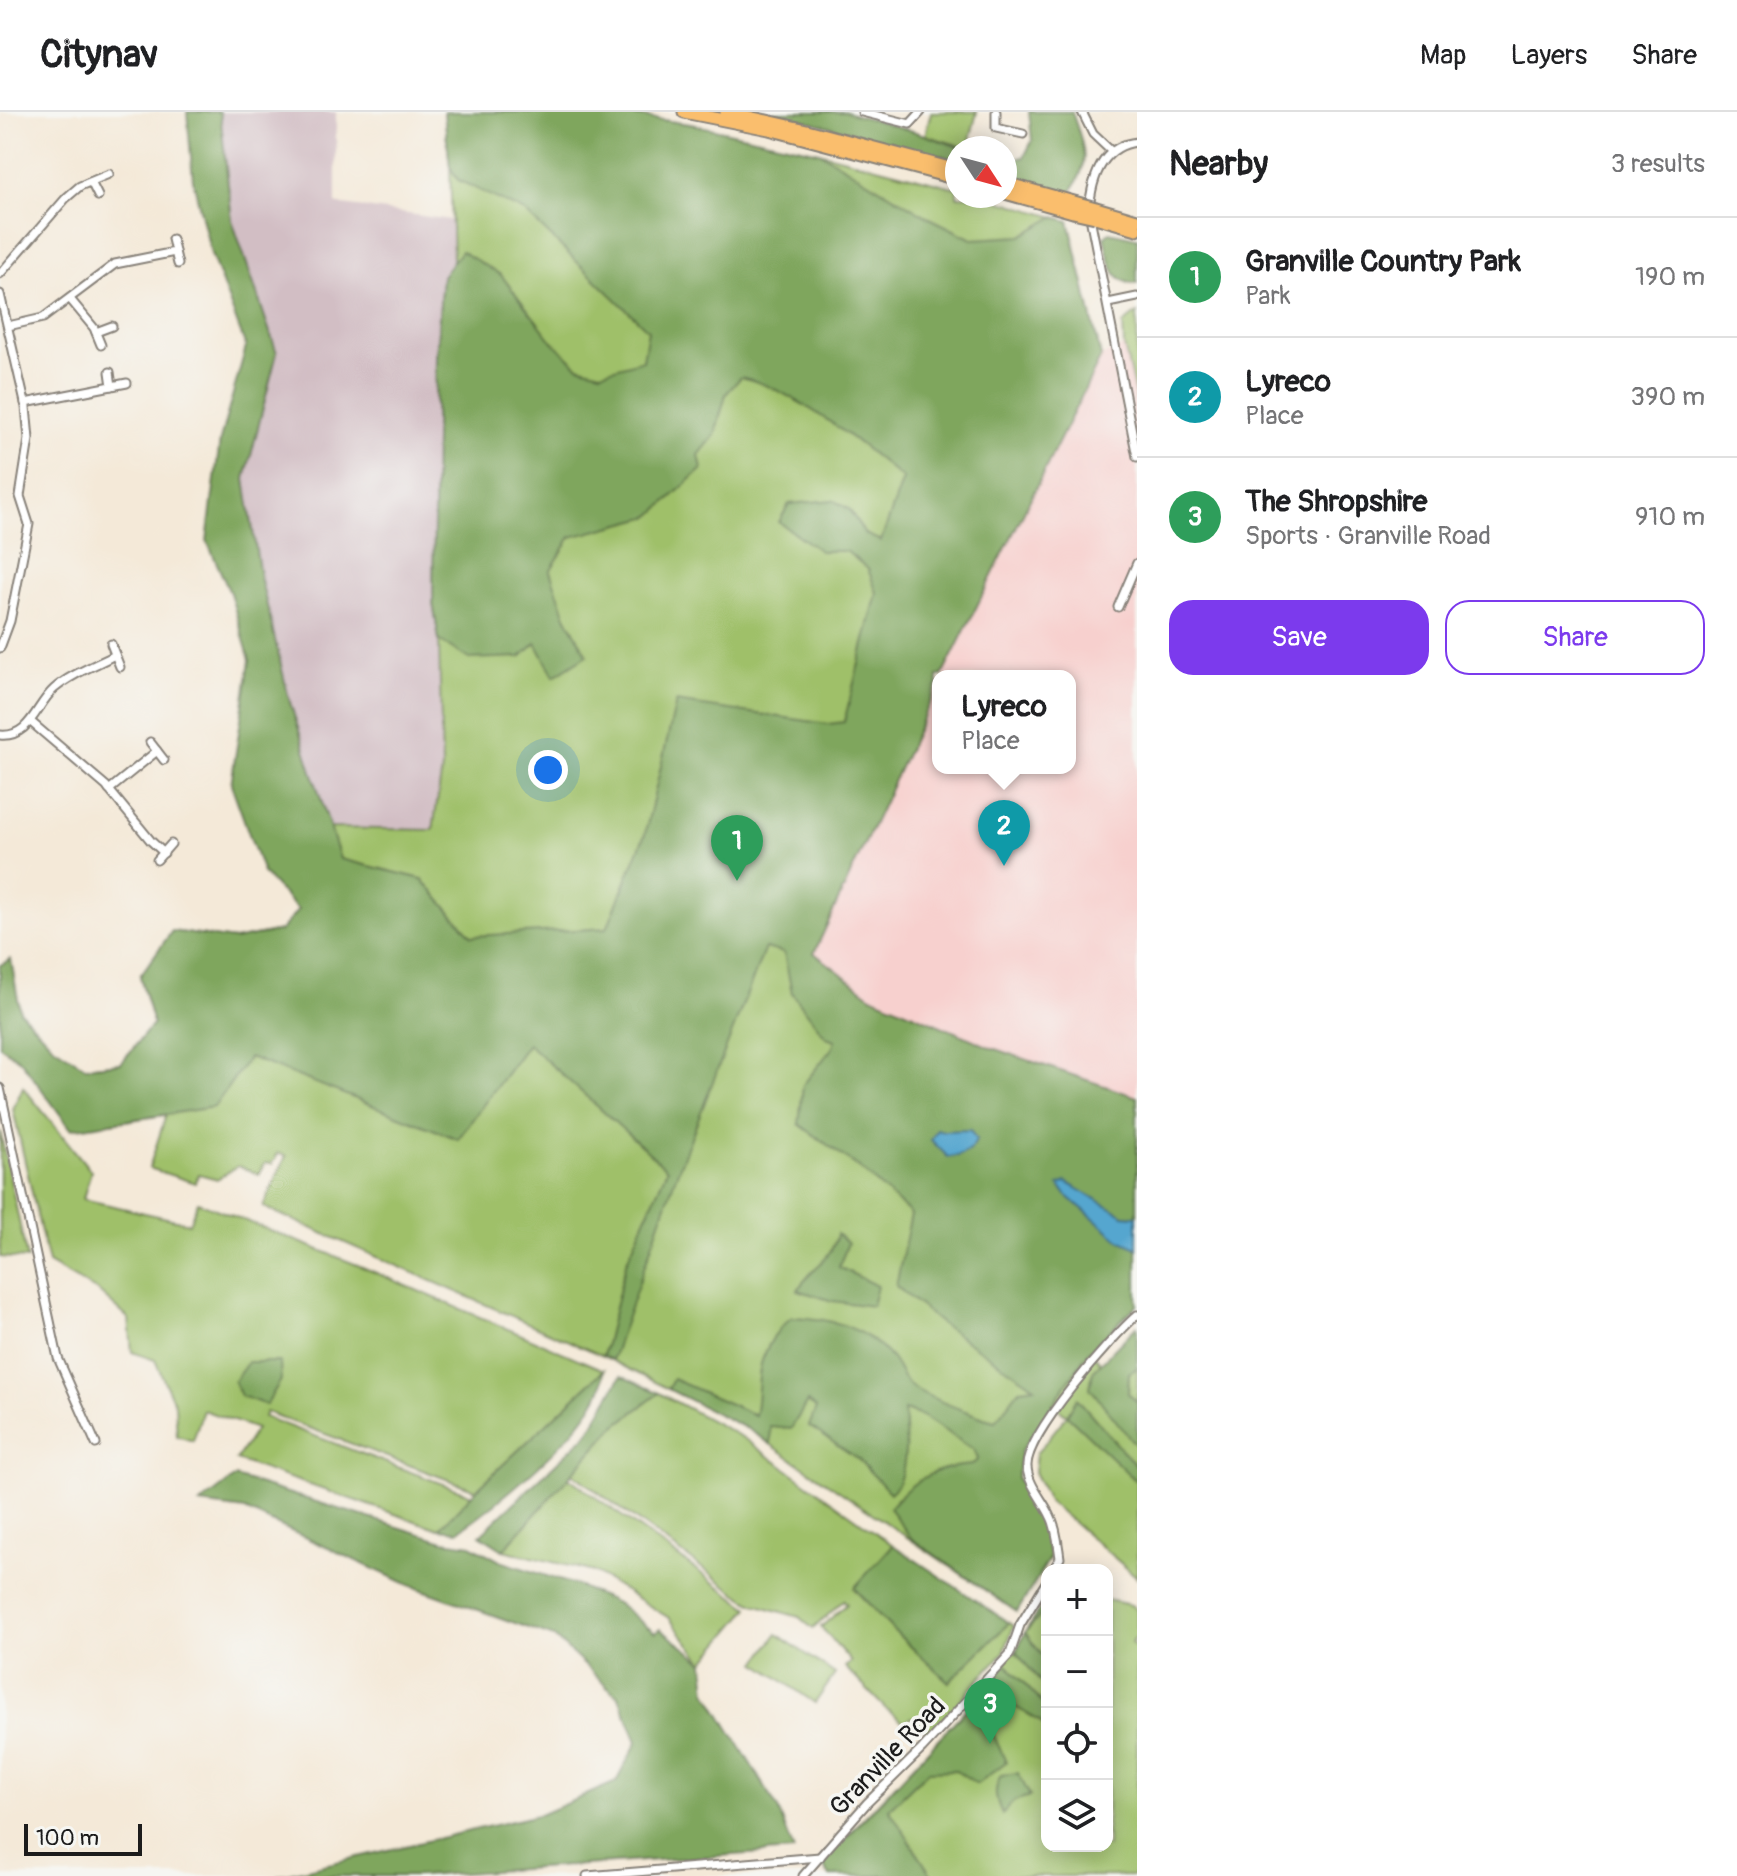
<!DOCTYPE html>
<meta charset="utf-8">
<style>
:root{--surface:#fff;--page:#f2f2f2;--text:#202124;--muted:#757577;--line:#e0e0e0;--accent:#7c3aed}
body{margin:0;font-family:Pangolin,sans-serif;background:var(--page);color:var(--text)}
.controls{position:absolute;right:24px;bottom:24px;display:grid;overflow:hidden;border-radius:16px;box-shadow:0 4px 20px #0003}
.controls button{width:72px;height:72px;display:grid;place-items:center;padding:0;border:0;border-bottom:2px solid var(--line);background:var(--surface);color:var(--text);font:40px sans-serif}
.compass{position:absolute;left:945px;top:24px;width:72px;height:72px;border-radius:50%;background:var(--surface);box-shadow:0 4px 20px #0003;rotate:126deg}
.scale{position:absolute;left:24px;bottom:20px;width:118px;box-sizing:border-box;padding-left:8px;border:4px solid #1c1c1c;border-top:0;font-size:22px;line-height:28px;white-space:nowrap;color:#1c1c1c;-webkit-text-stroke:6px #f6f6f2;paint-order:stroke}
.you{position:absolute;left:548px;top:658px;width:28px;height:28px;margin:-20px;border:6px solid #fff;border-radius:50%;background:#1a73e8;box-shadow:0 0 0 12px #1a73e833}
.badge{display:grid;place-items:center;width:52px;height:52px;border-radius:50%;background:var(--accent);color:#fff;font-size:26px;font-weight:700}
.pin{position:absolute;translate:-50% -66px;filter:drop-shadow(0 2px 4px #0008)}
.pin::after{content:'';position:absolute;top:42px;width:28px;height:24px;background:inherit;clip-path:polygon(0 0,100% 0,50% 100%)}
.popup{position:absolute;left:932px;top:558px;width:144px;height:104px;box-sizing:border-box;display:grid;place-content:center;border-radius:16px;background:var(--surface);filter:drop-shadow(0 2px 6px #0005);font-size:26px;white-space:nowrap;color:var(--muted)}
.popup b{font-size:30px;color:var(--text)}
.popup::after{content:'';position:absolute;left:50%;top:100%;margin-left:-16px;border:16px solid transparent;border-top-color:var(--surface)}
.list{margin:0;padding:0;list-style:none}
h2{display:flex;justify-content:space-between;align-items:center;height:104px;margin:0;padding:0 32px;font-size:34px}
h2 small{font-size:26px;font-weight:400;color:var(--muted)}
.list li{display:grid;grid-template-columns:52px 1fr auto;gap:24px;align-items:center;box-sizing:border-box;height:120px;padding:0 32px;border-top:2px solid var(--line)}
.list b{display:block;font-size:30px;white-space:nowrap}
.list p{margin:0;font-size:26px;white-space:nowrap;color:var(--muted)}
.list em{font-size:26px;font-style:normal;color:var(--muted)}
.actions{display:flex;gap:16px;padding:24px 32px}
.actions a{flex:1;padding:18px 0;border:2px solid var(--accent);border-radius:24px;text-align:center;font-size:28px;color:var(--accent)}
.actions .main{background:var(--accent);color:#fff}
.icon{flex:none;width:44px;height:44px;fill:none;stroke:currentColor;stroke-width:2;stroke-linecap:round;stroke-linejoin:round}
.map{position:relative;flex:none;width:1137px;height:1764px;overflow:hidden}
header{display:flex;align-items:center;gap:48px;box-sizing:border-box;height:112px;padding:0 40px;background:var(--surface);border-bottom:2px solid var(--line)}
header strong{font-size:38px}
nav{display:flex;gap:44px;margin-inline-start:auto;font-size:28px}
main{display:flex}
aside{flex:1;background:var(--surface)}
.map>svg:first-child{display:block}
.built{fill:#f7d0ce}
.industrial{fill:#d2bec4}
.green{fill:#9fc069;stroke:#5e6e42;stroke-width:2}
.forest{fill:#7fa65d;stroke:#4e613c;stroke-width:2}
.water{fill:#54a6cf;stroke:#386176;stroke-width:2}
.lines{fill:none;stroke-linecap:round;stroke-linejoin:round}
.minor-casing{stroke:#88827a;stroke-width:11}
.primary-casing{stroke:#88827a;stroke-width:15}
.minor{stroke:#fff;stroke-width:7}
.primary{stroke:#fabe6d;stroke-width:11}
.primary-bridge-casing{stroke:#88827a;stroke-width:15;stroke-linecap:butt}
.primary-bridge{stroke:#fabe6d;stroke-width:11}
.labels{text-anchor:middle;stroke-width:7;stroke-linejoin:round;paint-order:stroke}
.street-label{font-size:26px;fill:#1c1c1c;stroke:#f6f6f2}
</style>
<header>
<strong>Citynav</strong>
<nav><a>Map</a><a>Layers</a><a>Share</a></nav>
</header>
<main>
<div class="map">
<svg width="1137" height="1764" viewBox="0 0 1137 1764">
<rect width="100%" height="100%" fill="#f6f6f2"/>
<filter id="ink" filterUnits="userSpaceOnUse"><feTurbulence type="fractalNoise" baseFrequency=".0125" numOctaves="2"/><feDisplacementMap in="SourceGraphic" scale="16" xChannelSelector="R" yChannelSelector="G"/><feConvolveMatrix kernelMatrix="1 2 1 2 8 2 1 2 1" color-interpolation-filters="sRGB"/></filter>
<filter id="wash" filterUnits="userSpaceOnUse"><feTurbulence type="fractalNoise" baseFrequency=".006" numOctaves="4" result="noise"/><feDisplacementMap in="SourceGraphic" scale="32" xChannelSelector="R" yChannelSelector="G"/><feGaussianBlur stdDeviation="1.8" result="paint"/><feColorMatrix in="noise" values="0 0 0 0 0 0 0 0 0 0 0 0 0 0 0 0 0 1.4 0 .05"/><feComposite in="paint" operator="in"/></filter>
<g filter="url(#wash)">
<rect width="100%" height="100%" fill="#f4e9d8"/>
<path class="built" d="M1137,201V985L992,936L871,884L814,841L938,573V656H1070V564H942L1101,245L1124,234L1123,212Z"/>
<path class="industrial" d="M220,0H336V92L451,108L453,149L442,164L436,246L433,491L439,528L442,657L433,719L330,716L289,587L260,464L245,367L277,241L232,108Z"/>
<g class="green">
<path d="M444,0H608L691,12L819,40L957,76V84H984L1069,109L1101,245L942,564H938V573L814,841L871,884L992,936L1137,985V1193L1090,1239L1128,1281L1129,1261L1137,1256V1465L1048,1389L1034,1360L1036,1342L1067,1303L1052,1292L1021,1339L1017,1365L1041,1410L1050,1445L1017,1500L748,1317L603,1244L263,1095L286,1044L278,1041L272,1052L265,1051L259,1062L238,1054L217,1067L199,1062L195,1071L149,1056L166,1003L105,1012L92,954L121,951L153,912L140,864L172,819L234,828L280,819L422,767L340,747L330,716L433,718L442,657L439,528L433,491L436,246L442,164L453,149L450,55Z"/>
<path d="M931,0H977L968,36L925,23Z"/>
<path d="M1137,201V291L1124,234L1123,212Z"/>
<path d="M23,975L91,1059L83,1087L189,1111L198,1090L360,1154L604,1258L476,1378L266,1300L264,1305L472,1383L439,1417L236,1348L256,1317L203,1298L193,1329L177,1324L175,1293L155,1248L132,1240L129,1207L99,1180L48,1151L13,997Z"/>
<path d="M0,1019L27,1147L0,1145Z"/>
<path d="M659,1281L742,1325L893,1433L854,1477L892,1517L949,1570L1009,1511L1014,1514L1004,1540L930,1622L911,1605L904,1611L885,1596L845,1555L851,1550L821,1515L847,1492L844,1488L813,1517L799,1505L754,1492L739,1483L572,1361L613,1316Z"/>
<path d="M568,1365L749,1496L704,1550L669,1506L594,1460L503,1438Z"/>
<path d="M1107,1488L1131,1493L1137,1498V1524L1131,1531L1137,1537V1764H882L846,1725L1002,1559L1010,1542L1016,1540L1025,1520L1047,1497V1734H1107Z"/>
<path d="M777,1522L835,1562L815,1591L757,1551Z"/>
</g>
<g class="forest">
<path d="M187,0H220L232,108L277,241L245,367L260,464L289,587L340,747L422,767L472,824L607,816L645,722L676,590L828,612L844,610L877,481L868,457L846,439H820L779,410L789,392L833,388L849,397L865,422L881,429L903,367C860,331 795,278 741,265L726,282L715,323L699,343L702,357L651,404L571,425L550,459L566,504L587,543L554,564L536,531L521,545L469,547L439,528L433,491L436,246L442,164L461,139L501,163L553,230L578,254L601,260L643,248L648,218L525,100L458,68L450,55L444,0H608L695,13L819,40L930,106L972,127L1021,124L1054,105L1069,109L1101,245L942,564H938V573L814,841L871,884L992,936L1137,985V1193L1089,1239L1021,1339L1017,1365L1041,1410L1050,1445L1017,1500L912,1427L889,1396C913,1367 935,1355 972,1353L978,1347L974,1338L922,1304L904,1298C906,1320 909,1367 890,1381L858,1347L809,1314L816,1296L807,1290L791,1317L770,1315L771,1332L748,1317L668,1277L673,1267L755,1303C759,1286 757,1268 761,1252C766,1235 778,1215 792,1205C832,1206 865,1215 892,1247C900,1257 902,1269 914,1276C934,1289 961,1297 984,1306L995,1309L1020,1277L1035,1275L940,1211L896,1174L911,1102L858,1055L799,1012L803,973L833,935L835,928L826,925L792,881L784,841L765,836L676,1064L612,1248L603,1244L626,1151L667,1057L528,932L458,1027L249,945L214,995L71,1017L20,948L0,934V853L11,847L20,899L52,933L86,955L121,951L153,912L140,864L172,819L234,828L280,819L298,798L263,761L231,672L250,548L230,481L207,429L220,328L246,235L211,142L193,68Z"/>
<path d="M773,0H846L913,19L962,36H957V48Z"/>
<path d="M1029,0H1072C1083,33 1093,51 1069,82L1005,61V49L1024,45L1032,29Z"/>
<path d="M1109,120L1137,126V172C1111,172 1109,145 1104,125Z"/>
<path d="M837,1122L848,1131L839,1155L877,1174L872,1194L832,1189L798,1178C810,1157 832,1148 837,1122Z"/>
<path d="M1137,1214V1256L1129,1261L1128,1281L1137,1290V1335L1090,1276L1093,1259Z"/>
<path d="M248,1250H280L281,1268L266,1293L241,1284L234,1269Z"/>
<path d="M604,1258C603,1264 603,1272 601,1277C584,1321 498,1392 458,1419L439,1417L476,1378Z"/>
<path d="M621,1264L659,1281L613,1316L503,1438L480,1423L588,1321Z"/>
<path d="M1077,1286L1137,1355V1370L1067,1303Z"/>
<path d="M235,1365L444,1429L471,1433L500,1449L578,1474L619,1492L655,1521L660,1517L704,1550L707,1580L778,1697L794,1739L418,1764H277L542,1702L616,1670L637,1630L619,1585L554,1525L409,1473L245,1398L200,1392Z"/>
<path d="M893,1433L1009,1511L949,1570L892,1517L854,1476Z"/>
<path d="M1047,1485V1497L1025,1520L1047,1550V1578L1016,1540L1025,1520Z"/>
<path d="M1005,1551L1047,1596V1617L1038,1608L1008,1591L990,1604L993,1622L1006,1650L977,1672L956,1658L928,1659L889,1697L932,1764H830L822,1752L1002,1559Z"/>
<path d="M1018,1661L1030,1684L1014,1689L1002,1702C995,1686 993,1679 1001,1663Z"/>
</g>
<g class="water">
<path d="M937,1017L943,1019L970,1018L976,1027C974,1039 960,1045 948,1045L931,1028Z"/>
<path d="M1066,1070L1124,1103L1137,1104V1136L1121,1129L1066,1083L1059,1073Z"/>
</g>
</g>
<g filter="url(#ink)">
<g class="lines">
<defs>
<g id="minor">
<path d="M862,0L910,12L921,0"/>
<path d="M996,0V16L1023,22"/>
<path d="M1082,0L1093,22L1111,39"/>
<path d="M1137,30C1101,34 1091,68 1089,100L1137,345"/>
<path d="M91,70L98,84"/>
<path d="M172,127L178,152"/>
<path d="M0,162L66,86L80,74L109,62"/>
<path d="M0,182L26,295L29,327L20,384L29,412L10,509L0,536"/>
<path d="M70,187L94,216L101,233"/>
<path d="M1108,191L1137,185"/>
<path d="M8,214L43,206L115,152L175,140"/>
<path d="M96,220L112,214"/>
<path d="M110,260L112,274"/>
<path d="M25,291L127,271"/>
<path d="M1118,495L1137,451"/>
<path d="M111,532L120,555"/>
<path d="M31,610L106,674L151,729L164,741"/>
<path d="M0,623C30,626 36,593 54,577C71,562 96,553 115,543"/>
<path d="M150,630L164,648"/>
<path d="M109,678L157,639"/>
<path d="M157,748L171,732"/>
<path d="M0,976L58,1246L96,1332"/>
<path d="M1053,1458L1060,1446C1058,1433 1057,1417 1051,1405C1044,1389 1028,1373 1027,1355C1025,1323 1111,1226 1137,1203"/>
<path d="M587,1764L820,1745"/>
<path d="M803,1764L867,1691L922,1637L1010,1542L1020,1513L1047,1469"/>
</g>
<g id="primary">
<path d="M684,0L769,17L957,67"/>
<path d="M726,0L807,18L957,58"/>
<path d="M1005,71L1074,90"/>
<path d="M1005,81L1073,100"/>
<path d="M1096,96L1137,108"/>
<path d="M1095,105L1137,117"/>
</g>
</defs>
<use href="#minor" class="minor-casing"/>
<use href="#primary" class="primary-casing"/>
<use href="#minor" class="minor"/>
<use href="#primary" class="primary"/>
<defs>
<g id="primary-bridge">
<path d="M1074,90L1096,96"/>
<path d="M1073,100L1095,105"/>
</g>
</defs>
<use href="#primary-bridge" class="primary-bridge-casing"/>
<use href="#primary-bridge" class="primary-bridge"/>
</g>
</g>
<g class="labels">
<g class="street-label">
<text transform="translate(887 1644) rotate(-46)" y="9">Granville Road</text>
</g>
</g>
</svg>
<div class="controls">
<button>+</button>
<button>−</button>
<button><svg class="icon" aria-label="locate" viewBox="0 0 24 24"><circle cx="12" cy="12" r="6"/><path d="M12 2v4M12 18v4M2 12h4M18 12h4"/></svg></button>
<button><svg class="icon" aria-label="layers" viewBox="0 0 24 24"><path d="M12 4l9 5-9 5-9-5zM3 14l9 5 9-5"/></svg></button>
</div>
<svg class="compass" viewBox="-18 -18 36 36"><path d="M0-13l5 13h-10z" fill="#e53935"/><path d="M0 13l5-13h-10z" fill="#757577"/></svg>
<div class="scale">100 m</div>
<div class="you"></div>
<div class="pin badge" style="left:737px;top:769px;background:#2e9e5b">1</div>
<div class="pin badge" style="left:1004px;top:754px;background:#0f9aa8">2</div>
<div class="popup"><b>Lyreco</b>Place</div>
<div class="pin badge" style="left:990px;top:1632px;background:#2e9e5b">3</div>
</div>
<aside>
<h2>Nearby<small>3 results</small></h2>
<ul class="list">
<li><span class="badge" style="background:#2e9e5b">1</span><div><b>Granville Country Park</b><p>Park</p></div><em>190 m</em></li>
<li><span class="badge" style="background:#0f9aa8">2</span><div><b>Lyreco</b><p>Place</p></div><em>390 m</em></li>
<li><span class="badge" style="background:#2e9e5b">3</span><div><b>The Shropshire</b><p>Sports · Granville Road</p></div><em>910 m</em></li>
</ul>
<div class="actions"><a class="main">Save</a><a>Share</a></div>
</aside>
</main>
